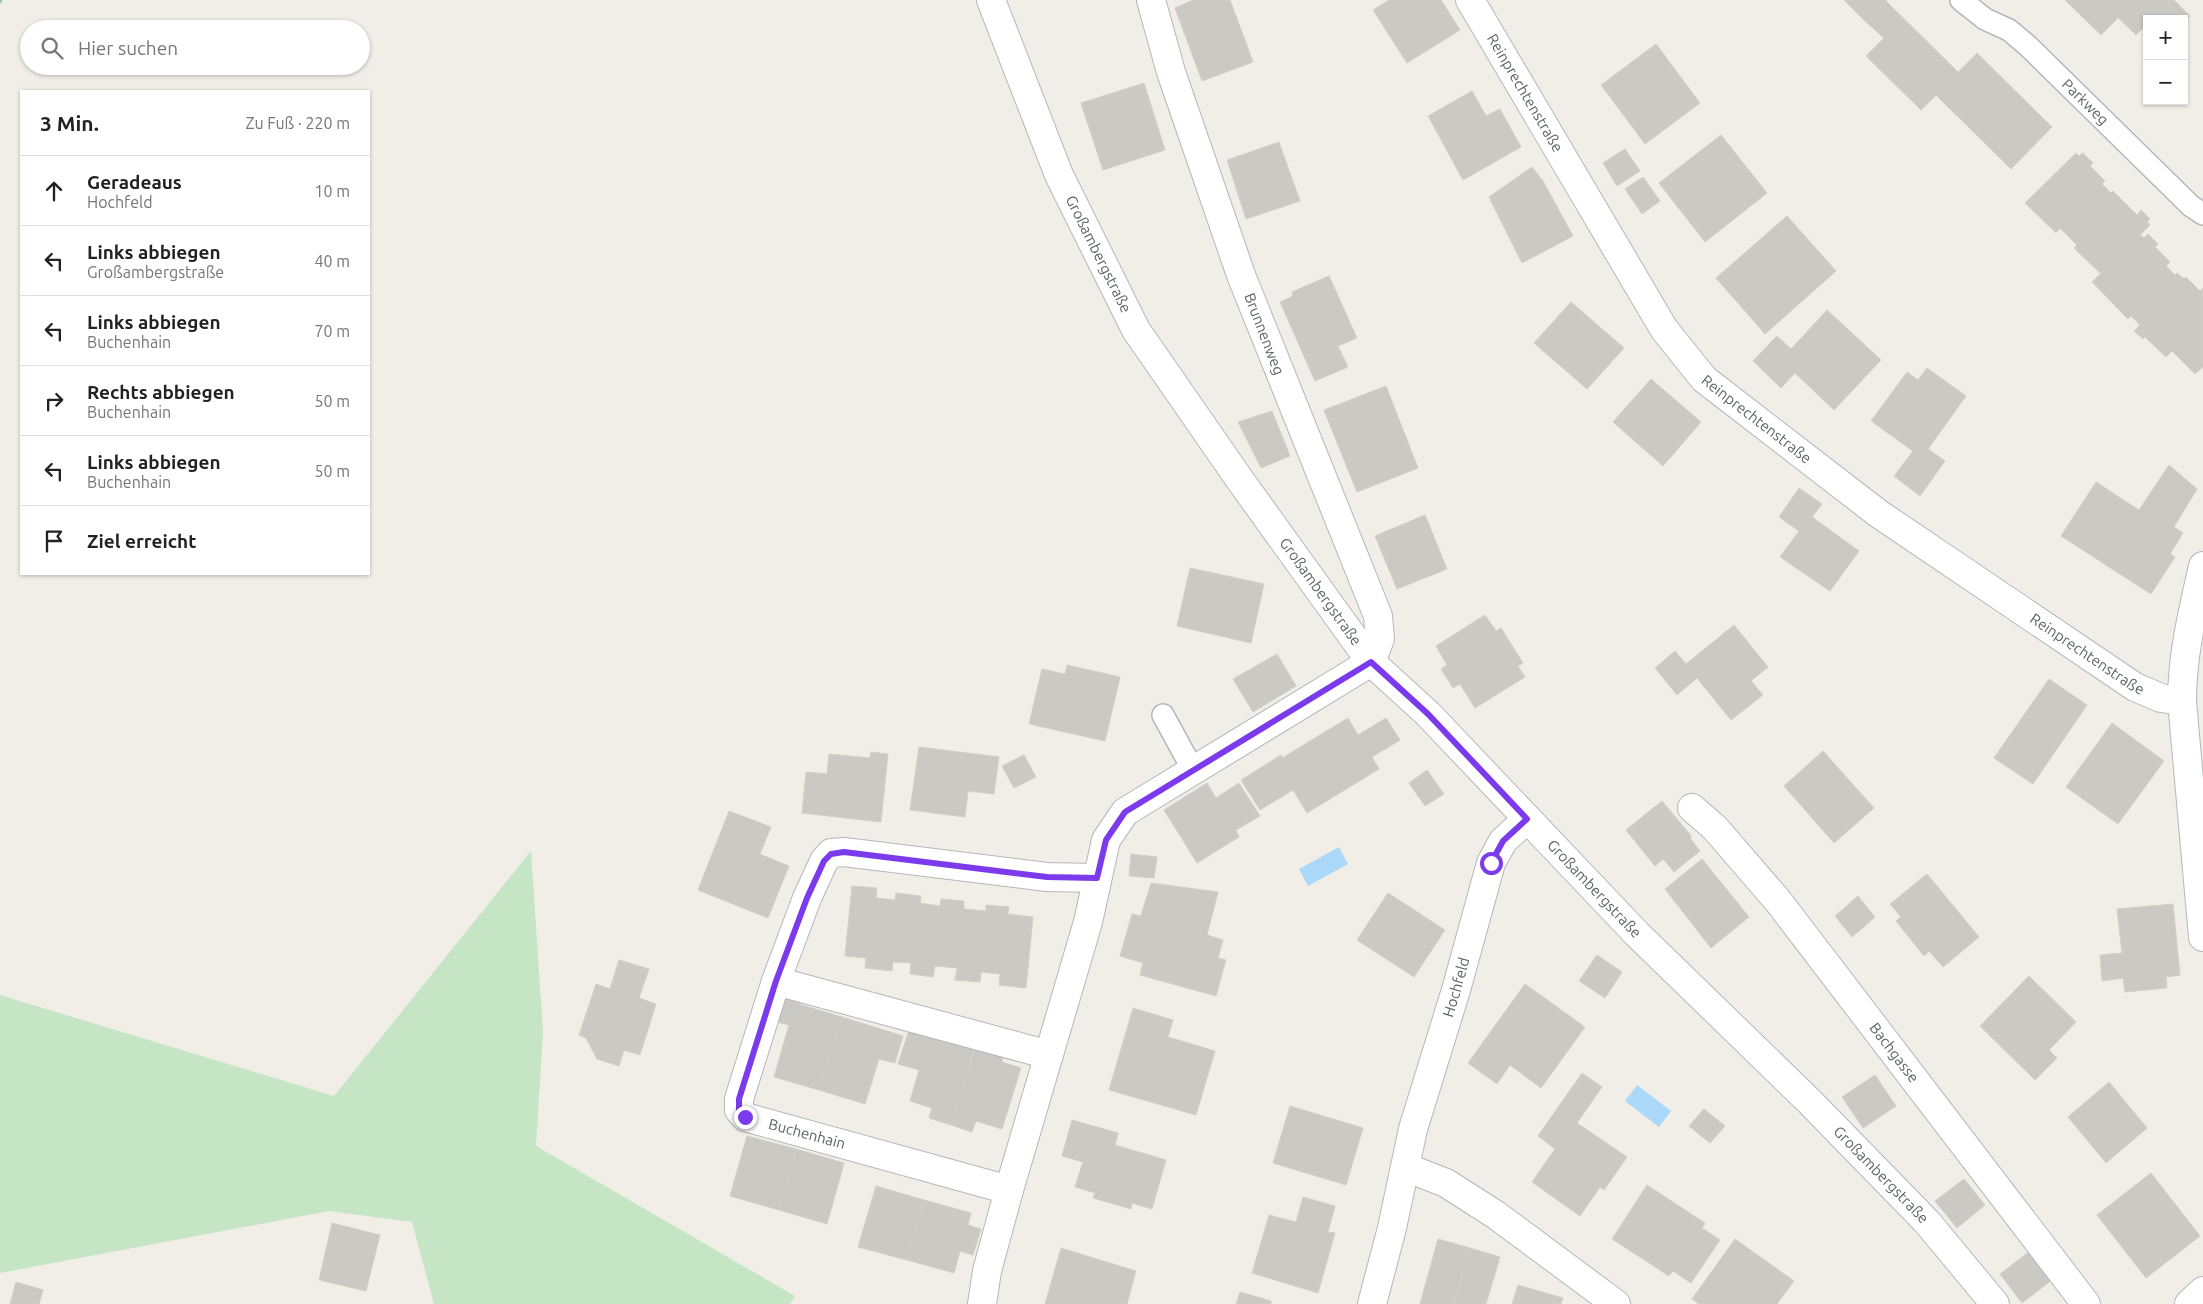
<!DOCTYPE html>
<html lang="de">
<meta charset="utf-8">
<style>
:root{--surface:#fff;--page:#f6f6f6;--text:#222;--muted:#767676;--line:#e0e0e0}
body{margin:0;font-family:Ubuntu,sans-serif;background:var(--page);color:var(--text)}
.controls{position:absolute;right:15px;top:15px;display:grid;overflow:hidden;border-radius:0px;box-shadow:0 1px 4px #0004}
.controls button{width:45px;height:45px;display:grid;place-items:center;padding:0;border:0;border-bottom:1px solid var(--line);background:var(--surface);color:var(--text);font:25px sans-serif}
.stop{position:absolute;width:15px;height:15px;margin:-11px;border:4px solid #7c3aed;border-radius:50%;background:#fff}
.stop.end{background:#7c3aed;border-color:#fff;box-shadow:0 1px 5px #0008}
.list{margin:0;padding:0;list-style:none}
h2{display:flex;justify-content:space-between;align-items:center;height:65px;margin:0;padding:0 20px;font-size:21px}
h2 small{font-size:16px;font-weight:400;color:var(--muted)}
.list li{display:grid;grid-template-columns:32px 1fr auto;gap:15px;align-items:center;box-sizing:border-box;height:70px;padding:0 20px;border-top:1px solid var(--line)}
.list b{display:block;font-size:19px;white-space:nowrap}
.list p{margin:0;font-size:16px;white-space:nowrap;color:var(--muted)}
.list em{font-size:16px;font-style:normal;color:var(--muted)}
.icon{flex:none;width:28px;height:28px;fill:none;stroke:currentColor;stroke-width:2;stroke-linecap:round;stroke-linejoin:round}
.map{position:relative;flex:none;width:2203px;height:1304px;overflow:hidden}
.search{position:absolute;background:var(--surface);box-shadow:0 1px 4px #0004;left:20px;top:20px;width:350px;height:55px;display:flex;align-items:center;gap:12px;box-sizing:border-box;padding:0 18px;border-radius:28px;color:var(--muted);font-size:19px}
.panel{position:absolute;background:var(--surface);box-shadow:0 1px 4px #0004;left:20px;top:90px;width:350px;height:485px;border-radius:0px}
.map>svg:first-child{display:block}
.green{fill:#c6e5c5}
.water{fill:#acd9fa}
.building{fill:#cbc9c4;stroke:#d4cfc6}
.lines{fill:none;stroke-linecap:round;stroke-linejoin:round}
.service-casing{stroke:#b4b7bb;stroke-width:24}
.minor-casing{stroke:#b4b7bb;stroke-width:30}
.path{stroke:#9ec6aa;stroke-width:3;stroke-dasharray:5 2.5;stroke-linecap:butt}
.service{stroke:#fff;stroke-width:21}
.minor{stroke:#fff;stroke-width:28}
.route{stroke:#7c3aed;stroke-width:6}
.labels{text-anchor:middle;stroke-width:5;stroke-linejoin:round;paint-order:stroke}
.street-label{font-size:15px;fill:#5e6266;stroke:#fff}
</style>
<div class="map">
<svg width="2203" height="1304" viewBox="0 0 2203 1304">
<rect width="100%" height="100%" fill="#f0eee7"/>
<path class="green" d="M531,851L543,1032L536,1146L795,1296L790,1304H434L412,1222L329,1211L0,1273V995L334,1096Z"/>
<g class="water">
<path d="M1339,847L1348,864L1308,886L1299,869Z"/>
<path d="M1637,1085L1671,1111L1659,1127L1625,1101Z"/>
</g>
<g class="building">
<path d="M1193,0H1230L1253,62L1202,81L1175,8Z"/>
<path d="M1389,0H1441L1460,30L1407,63L1373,10Z"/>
<path d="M1844,0H1887L1866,22Z"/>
<path d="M2065,0H2100L2118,18L2101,35Z"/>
<path d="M2100,0H2174L2190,16L2184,22V19H2147V24L2136,35Z"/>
<path d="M1886,1L1959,73L1921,110L1866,56L1884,38L1866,22Z"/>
<path d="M1656,44L1700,103L1645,144L1601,85Z"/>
<path d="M1977,53L2052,127L2011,169L1936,95Z"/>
<path d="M1144,83L1165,150L1103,170L1081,103Z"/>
<path d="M1472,91L1486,116L1500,109L1521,147L1463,180L1428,116Z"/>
<path d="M1721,135L1767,193L1705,242L1659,183Z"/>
<path d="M1279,142L1300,201L1246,219L1227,160Z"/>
<path d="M1625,149L1640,171L1617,186L1603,163Z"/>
<path d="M2076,153L2079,156L2083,153L2093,163L2090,166L2105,181L2102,184L2111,193L2113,191L2137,215L2141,210L2150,219L2147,222L2150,225L2101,274L2074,248L2077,245L2060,228L2056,233L2025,203Z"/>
<path d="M1532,167L1543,181L1573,236L1522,263L1489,197Z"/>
<path d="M1643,177L1660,201L1642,214L1625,189Z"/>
<path d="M1787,216L1836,271L1765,334L1716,278Z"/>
<path d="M2148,234L2158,244L2155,247L2170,262L2166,266L2175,275L2177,273L2184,279L2186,277L2200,291L2203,288V320L2166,357L2145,337L2143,339L2134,331L2140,325L2131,316L2128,319L2092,282L2140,235L2144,238Z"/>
<path d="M1329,276L1357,338L1338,346L1348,367L1315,381L1280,302L1293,296L1292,292Z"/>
<path d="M1571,302L1624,348L1587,389L1534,343Z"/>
<path d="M1827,310L1881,360L1834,410L1795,373L1781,388L1753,361L1777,336L1791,349Z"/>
<path d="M2203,320V367L2195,374L2172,351Z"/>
<path d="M1927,368L1966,396L1928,449L1945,461L1920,496L1894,476L1913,451L1871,421L1907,372L1918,380Z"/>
<path d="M1651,379L1701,422L1663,466L1613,422Z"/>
<path d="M1386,386L1418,468L1357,492L1324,410Z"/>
<path d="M1272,411L1290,456L1261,468L1238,422Z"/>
<path d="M2169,465L2197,489L2174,527L2183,533L2170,554L2175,557L2151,594L2061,536L2096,482L2139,510Z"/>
<path d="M1799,488L1822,504L1812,517L1859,551L1830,591L1780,557L1799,531L1779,517Z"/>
<path d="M1425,515L1447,569L1397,589L1375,536Z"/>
<path d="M1190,568L1264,584L1251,643L1177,626Z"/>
<path d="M1485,615L1496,631L1501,628L1523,663L1518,666L1525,677L1475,708L1460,684L1453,688L1441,669L1447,665L1436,646Z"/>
<path d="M1734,625L1768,667L1751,681L1763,695L1731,720L1697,678L1677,695L1655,668L1675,651L1686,664Z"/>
<path d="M1277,654L1296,686L1253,712L1233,679Z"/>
<path d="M1067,665L1120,677L1105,741L1029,724L1042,669L1065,674Z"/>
<path d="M2049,679L2087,705L2033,784L1994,758Z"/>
<path d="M1348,718L1358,735L1386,718L1400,740L1372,757L1379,769L1307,813L1293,790L1260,810L1241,780L1281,755L1282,758Z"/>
<path d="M2112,723L2164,761L2118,824L2066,787Z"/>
<path d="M919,747L999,757L994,794L968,791L965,817L910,810Z"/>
<path d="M1823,751L1874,808L1834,843L1784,786Z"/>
<path d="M871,752L888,754L881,822L802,813L806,772L827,774L829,754L870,758Z"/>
<path d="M1024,755L1036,777L1014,788L1002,766Z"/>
<path d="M1427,770L1444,794L1425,806L1409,783Z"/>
<path d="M1207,783L1216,798L1239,783L1260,816L1236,830L1239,837L1197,863L1164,810Z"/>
<path d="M1662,801L1692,837L1690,838L1700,851L1674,872L1663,859L1655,866L1626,830Z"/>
<path d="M729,811L771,827L760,854L789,866L768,918L698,890Z"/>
<path d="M1131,854L1157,857L1154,878L1129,876Z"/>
<path d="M1702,859L1749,917L1711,948L1665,889Z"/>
<path d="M1927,874L1979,937L1943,967L1929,951L1924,956L1896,921L1901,917L1890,904Z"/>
<path d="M1151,883L1218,892L1207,935L1223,940L1218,958L1226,960L1216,996L1140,975L1143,963L1120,956L1132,914L1141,916Z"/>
<path d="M852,886L877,888L876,898L895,900L896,893L921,896L920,903L940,906L941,899L964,901V909L986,911V905L1009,907L1008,914L1033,917L1026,988L999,985L1000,974L981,972L980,982L955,980L957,968L935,966L933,977L910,974L911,963L893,962L892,971L865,968L866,958L845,956Z"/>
<path d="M1388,893L1445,930L1414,977L1357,940Z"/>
<path d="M1858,896L1875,917L1852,937L1835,916Z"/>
<path d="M2173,904L2180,975L2166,977L2167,988L2125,992L2123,978L2102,981L2100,955L2122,953L2117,909Z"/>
<path d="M1597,955L1622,972L1605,998L1579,981Z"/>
<path d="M619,960L649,969L639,998L656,1004L640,1055L624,1050L619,1066L597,1059L586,1038L579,1035L596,984L610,989Z"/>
<path d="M2029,976L2076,1022L2049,1050L2057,1058L2035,1080L1980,1026Z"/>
<path d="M1525,984L1585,1027L1541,1088L1510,1065L1497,1084L1468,1063Z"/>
<path d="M781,995L800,1000L799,1004L842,1017L819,1090L774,1077L789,1025L773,1021Z"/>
<path d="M1133,1008L1173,1020L1168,1037L1215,1051L1196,1115L1109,1090Z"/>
<path d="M842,1017L903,1036L895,1063L879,1059L865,1104L819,1090Z"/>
<path d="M910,1027L975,1048L951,1125L929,1118L932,1108L910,1101L919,1070L898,1064Z"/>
<path d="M975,1048L1003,1057L1002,1062L1021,1068L1002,1129L976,1121L972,1132L951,1125Z"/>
<path d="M1582,1073L1602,1087L1577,1123L1627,1157L1604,1190L1600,1187L1580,1216L1532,1182L1555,1149L1538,1136Z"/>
<path d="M1875,1075L1896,1106L1863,1128L1842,1097Z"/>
<path d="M2109,1082L2147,1128L2106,1163L2068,1117Z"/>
<path d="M1290,1106L1363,1128L1346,1185L1273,1163Z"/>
<path d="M1704,1109L1725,1126L1710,1143L1689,1126Z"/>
<path d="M1072,1120L1118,1133L1115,1145L1166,1160L1152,1209L1132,1203L1131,1209L1093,1198L1095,1193L1075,1187L1083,1162L1062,1156Z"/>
<path d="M747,1136L796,1149L779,1210L730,1196Z"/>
<path d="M796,1149L844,1163L827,1224L779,1210Z"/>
<path d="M2151,1173L2200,1236L2146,1278L2097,1215Z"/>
<path d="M1964,1179L1985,1205L1957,1228L1935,1201Z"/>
<path d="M1647,1185L1705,1223L1702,1228L1720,1240L1691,1283L1673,1271L1669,1276L1612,1239Z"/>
<path d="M876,1186L924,1200L907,1260L858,1247Z"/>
<path d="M1303,1197L1335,1206L1328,1232L1335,1233L1318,1293L1252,1273L1269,1215L1296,1222Z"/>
<path d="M924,1200L971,1213L968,1225L981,1229L973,1255L960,1251L954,1273L907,1260Z"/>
<path d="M332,1223L380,1235L366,1291L319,1280Z"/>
<path d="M1438,1239L1470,1248L1454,1304H1420Z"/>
<path d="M1735,1239L1794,1281L1777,1304H1699L1692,1299Z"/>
<path d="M1061,1248L1136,1271L1127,1304H1045Z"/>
<path d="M1470,1248L1500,1257L1486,1304H1454Z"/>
<path d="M2030,1251L2052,1280L2022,1303L2000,1274Z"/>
<path d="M16,1282L43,1290L39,1304H10Z"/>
<path d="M1518,1285L1563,1298L1561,1304H1512Z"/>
<path d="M1240,1292L1271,1301V1304H1236Z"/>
</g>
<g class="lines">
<defs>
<g id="service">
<path id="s1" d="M1961,0L1985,19L2009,30L2028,46L2191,206L2203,214"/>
<path d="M1163,715L1193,770"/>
</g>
<g id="minor">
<path id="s2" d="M991,0L1059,175L1136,330L1240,480L1371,662L1428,714L1637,934L1810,1102L1927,1222L1995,1304"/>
<path id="s3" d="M1470,0L1664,329L1704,379L1879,514L2135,687L2161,698L2182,701"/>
<path d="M2203,566C2193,610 2182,655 2182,701L2203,937"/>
<path id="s4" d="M1692,808L1715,828L1778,901L2086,1304"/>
<path d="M776,981L1049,1055"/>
<path d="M1405,1167L1446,1183L1496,1215L1616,1304"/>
<path d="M1009,1190L745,1117L739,1110V1099L776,981L807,898L824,861L831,853L844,852L1047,877L1097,878"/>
<path d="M982,1304L987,1271L1009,1190L1088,922L1106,840L1125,812L1371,662L1380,639L1378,616L1241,275L1171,72L1151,0"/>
<path id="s5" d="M1372,1304L1392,1228L1413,1129L1456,990L1491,863L1503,841L1527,819"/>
<path d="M2189,1304L2203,1291"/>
</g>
</defs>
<use href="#service" class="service-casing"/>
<use href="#minor" class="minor-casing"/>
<path class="path" d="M0,3L1,0"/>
<use href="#service" class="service"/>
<use href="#minor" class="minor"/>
</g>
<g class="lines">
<path class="route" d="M745,1117L739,1110V1099L776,981L807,898L824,861L831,854L844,852L1047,877L1097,878L1106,840L1125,812L1371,662L1428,714L1527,819L1503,841L1491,863"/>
</g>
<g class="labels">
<g class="street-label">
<text dy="5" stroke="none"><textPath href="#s3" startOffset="108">Reinprechtenstraße</textPath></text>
<text dy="5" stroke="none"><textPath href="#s1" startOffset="162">Parkweg</textPath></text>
<text dy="5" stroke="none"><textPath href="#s2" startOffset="276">Großambergstraße</textPath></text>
<text transform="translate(1264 334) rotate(69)" y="5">Brunnenweg</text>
<text dy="5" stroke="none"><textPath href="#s3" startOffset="512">Reinprechtenstraße</textPath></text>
<text dy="5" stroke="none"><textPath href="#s2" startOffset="681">Großambergstraße</textPath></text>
<text dy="5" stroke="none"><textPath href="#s3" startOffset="918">Reinprechtenstraße</textPath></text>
<text dy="5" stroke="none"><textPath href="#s2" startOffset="1086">Großambergstraße</textPath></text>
<text dy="5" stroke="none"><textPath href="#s5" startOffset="328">Hochfeld</textPath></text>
<text dy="5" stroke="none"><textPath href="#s4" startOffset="318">Bachgasse</textPath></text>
<text transform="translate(807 1134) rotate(15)" y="5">Buchenhain</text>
<text dy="5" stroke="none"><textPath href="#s2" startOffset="1491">Großambergstraße</textPath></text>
</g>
</g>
</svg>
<div class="controls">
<button>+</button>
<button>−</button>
</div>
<div class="stop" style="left:1491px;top:863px"></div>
<div class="stop end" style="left:745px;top:1117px"></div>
<div class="search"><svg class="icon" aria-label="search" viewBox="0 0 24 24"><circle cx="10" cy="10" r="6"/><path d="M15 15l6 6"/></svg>Hier suchen</div>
<section class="panel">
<h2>3 Min.<small>Zu Fuß · 220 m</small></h2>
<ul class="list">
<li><svg class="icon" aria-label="ahead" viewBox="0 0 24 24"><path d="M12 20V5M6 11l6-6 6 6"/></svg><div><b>Geradeaus</b><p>Hochfeld</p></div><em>10 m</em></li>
<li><svg class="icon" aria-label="left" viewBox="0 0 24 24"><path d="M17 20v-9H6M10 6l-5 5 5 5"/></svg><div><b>Links abbiegen</b><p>Großambergstraße</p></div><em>40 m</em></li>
<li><svg class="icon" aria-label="left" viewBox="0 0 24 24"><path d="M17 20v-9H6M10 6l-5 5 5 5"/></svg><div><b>Links abbiegen</b><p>Buchenhain</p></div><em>70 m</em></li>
<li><svg class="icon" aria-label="right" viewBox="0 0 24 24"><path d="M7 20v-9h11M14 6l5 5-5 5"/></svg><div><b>Rechts abbiegen</b><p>Buchenhain</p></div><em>50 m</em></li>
<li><svg class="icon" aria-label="left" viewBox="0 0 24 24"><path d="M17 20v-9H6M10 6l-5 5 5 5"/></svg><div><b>Links abbiegen</b><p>Buchenhain</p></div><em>50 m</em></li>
<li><svg class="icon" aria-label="arrive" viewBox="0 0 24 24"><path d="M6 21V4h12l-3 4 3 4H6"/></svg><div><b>Ziel erreicht</b></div></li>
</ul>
</section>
</div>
